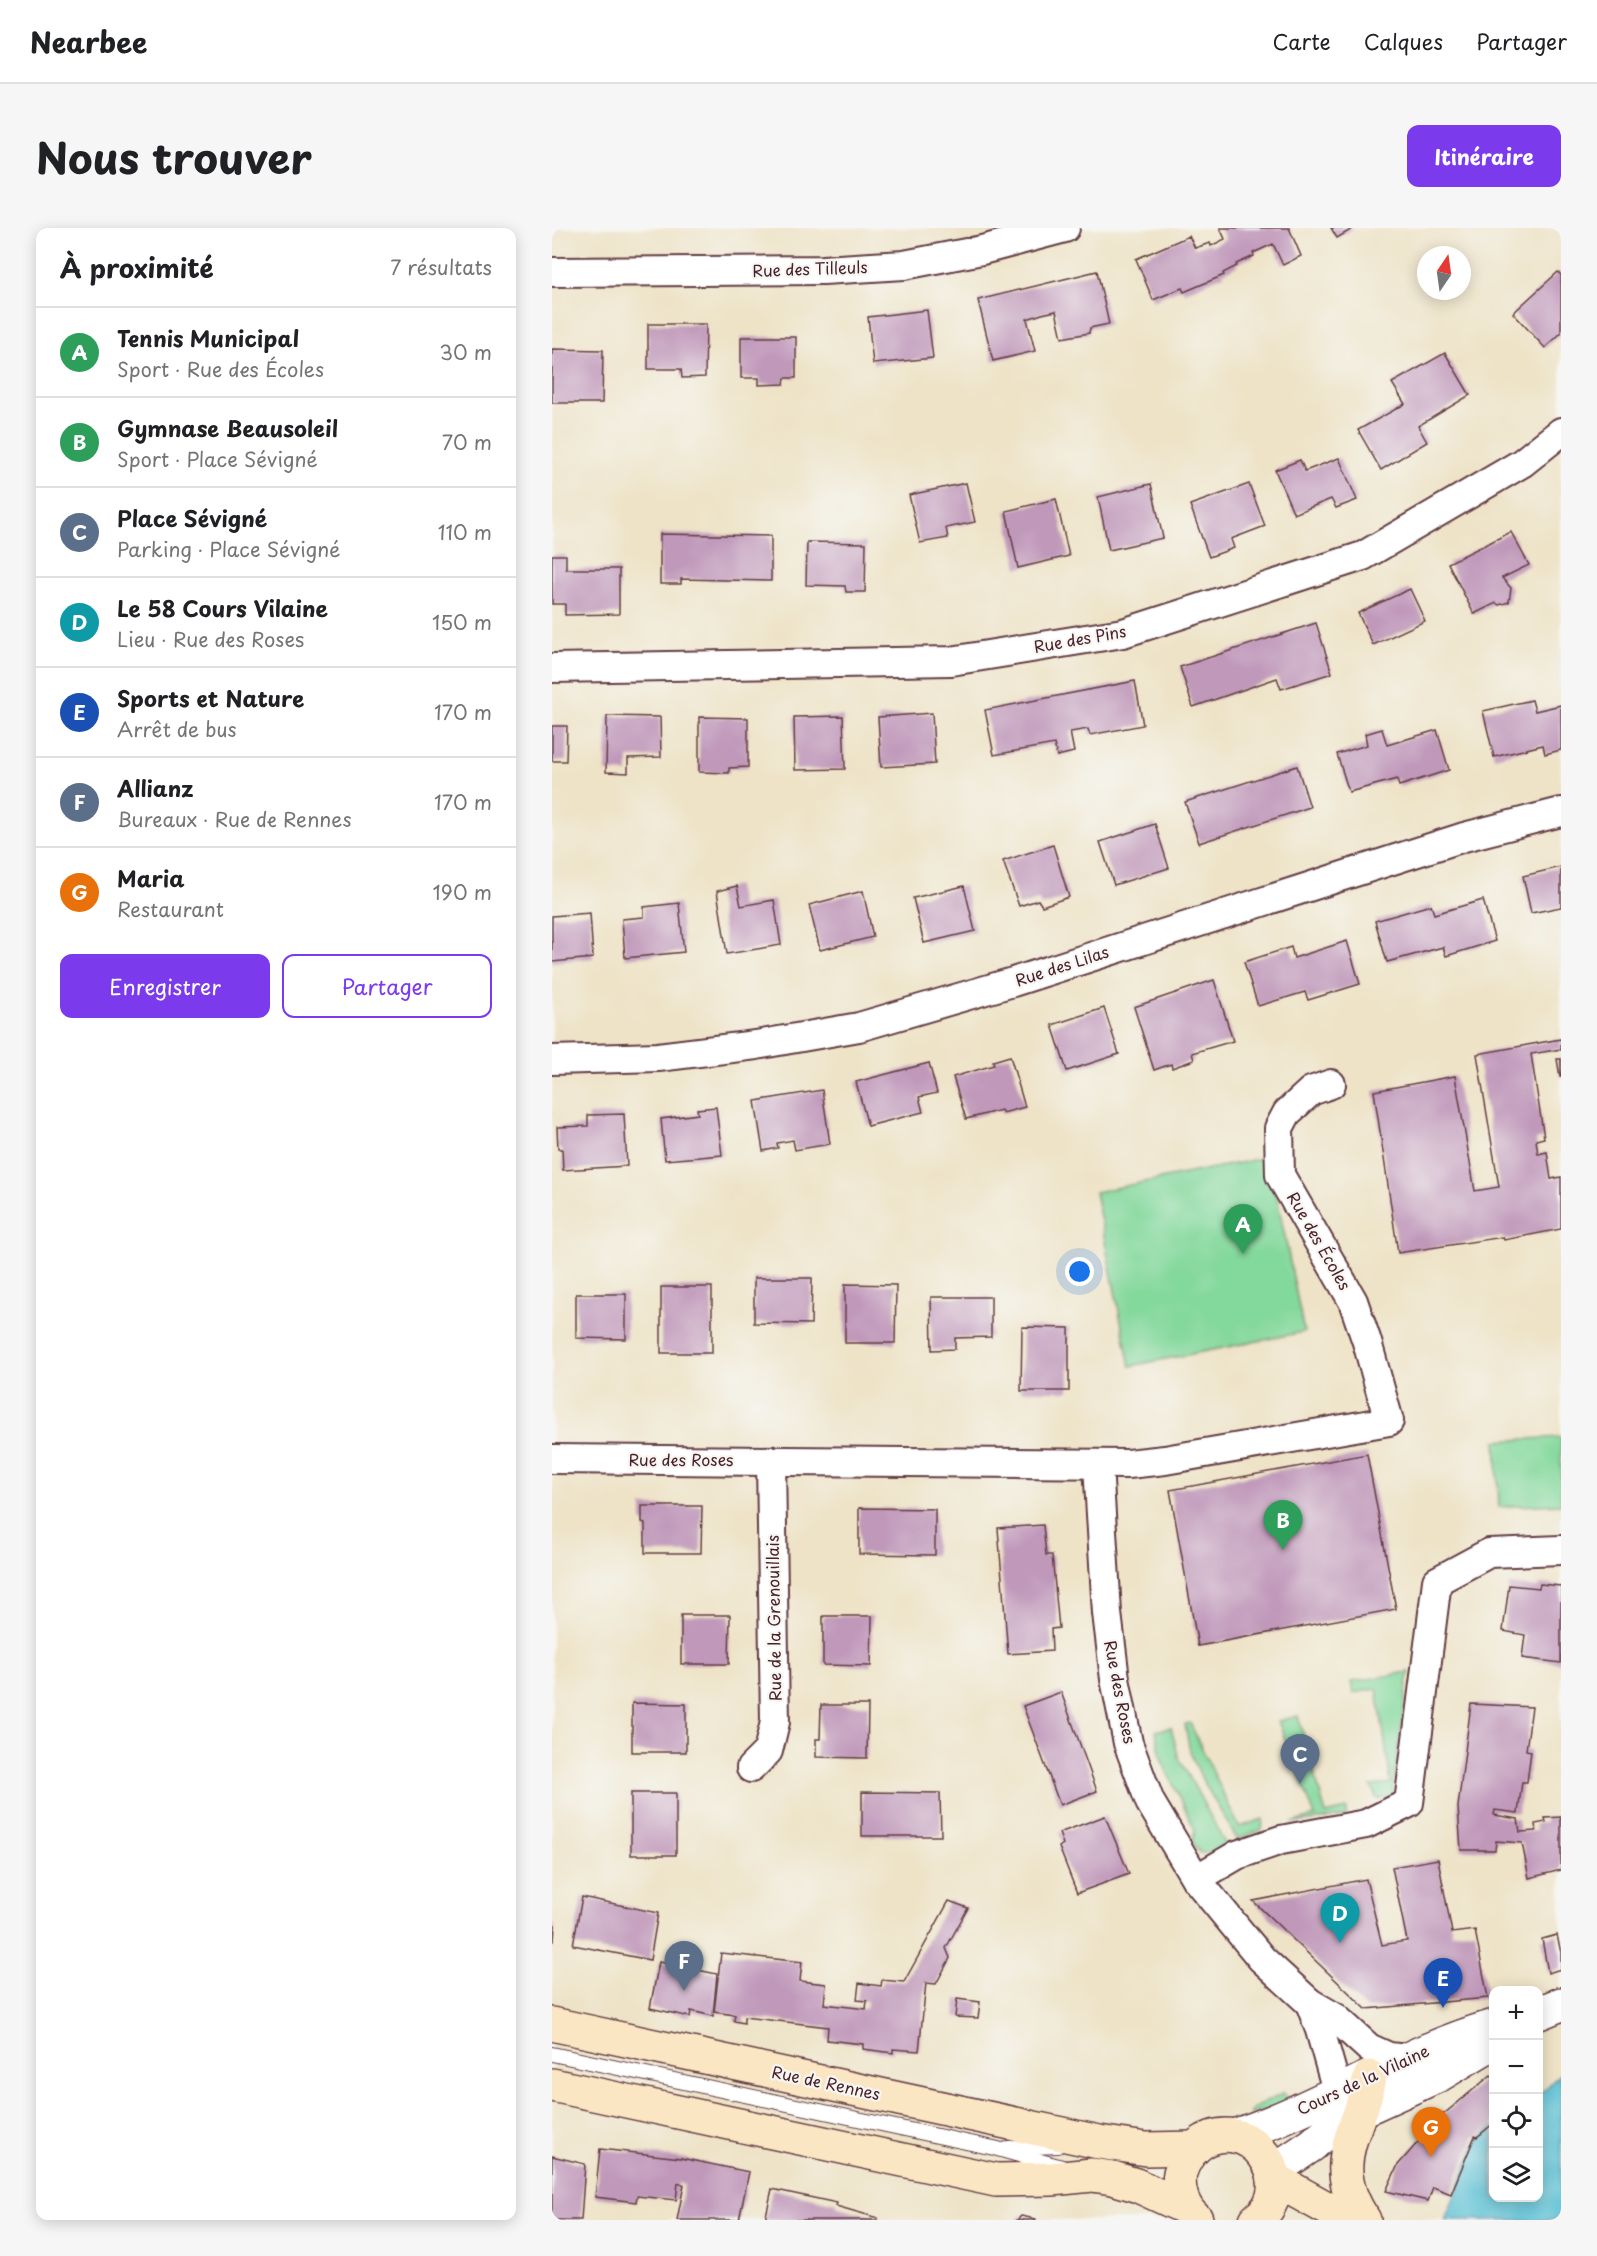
<!DOCTYPE html>
<html lang="fr">
<meta charset="utf-8">
<style>
:root{--surface:#fff;--page:#f6f6f6;--text:#202124;--muted:#757577;--line:#e0e0e0;--accent:#7c3aed}
body{margin:0;font-family:"Playpen Sans",sans-serif;background:var(--page);color:var(--text)}
.controls{position:absolute;right:18px;bottom:18px;display:grid;overflow:hidden;border-radius:12px;box-shadow:0 3px 15px #0003}
.controls button{width:54px;height:54px;display:grid;place-items:center;padding:0;border:0;border-bottom:2px solid var(--line);background:var(--surface);color:var(--text);font:30px sans-serif}
.compass{position:absolute;left:865px;top:18px;width:54px;height:54px;border-radius:50%;background:var(--surface);box-shadow:0 3px 15px #0003;rotate:13deg}
.you{position:absolute;left:528px;top:1044px;width:21px;height:21px;margin:-15px;border:4px solid #fff;border-radius:50%;background:#1a73e8;box-shadow:0 0 0 9px #1a73e833}
.badge{display:grid;place-items:center;width:39px;height:39px;border-radius:50%;background:var(--accent);color:#fff;font-size:20px;font-weight:700}
.pin{position:absolute;translate:-50% -50px;filter:drop-shadow(0 2px 3px #0008)}
.pin::after{content:'';position:absolute;top:32px;width:21px;height:18px;background:inherit;clip-path:polygon(0 0,100% 0,50% 100%)}
.list{margin:0;padding:0;list-style:none}
h2{display:flex;justify-content:space-between;align-items:center;height:78px;margin:0;padding:0 24px;font-size:26px}
h2 small{font-size:20px;font-weight:400;color:var(--muted)}
.list li{display:grid;grid-template-columns:39px 1fr auto;gap:18px;align-items:center;box-sizing:border-box;height:90px;padding:0 24px;border-top:2px solid var(--line)}
.list b{display:block;font-size:22px;white-space:nowrap}
.list p{margin:0;font-size:20px;white-space:nowrap;color:var(--muted)}
.list em{font-size:20px;font-style:normal;color:var(--muted)}
.actions{display:flex;gap:12px;padding:18px 24px}
.actions a{flex:1;padding:14px 0;border:2px solid var(--accent);border-radius:12px;text-align:center;font-size:21px;color:var(--accent)}
.actions .main{background:var(--accent);color:#fff}
.icon{flex:none;width:33px;height:33px;fill:none;stroke:currentColor;stroke-width:2;stroke-linecap:round;stroke-linejoin:round}
.map{position:relative;flex:none;width:1009px;height:1992px;overflow:hidden;border-radius:12px}
header{display:flex;align-items:center;gap:36px;box-sizing:border-box;height:84px;padding:0 30px;background:var(--surface);border-bottom:2px solid var(--line)}
header strong{font-size:28px}
nav{display:flex;gap:33px;margin-inline-start:auto;font-size:21px}
.intro{display:flex;align-items:center;justify-content:space-between;box-sizing:border-box;height:144px;padding:0 36px}
h1{margin:0;font-size:42px}
.button{padding:15px 27px;border-radius:12px;background:var(--accent);color:#fff;font-size:21px;font-weight:700}
main{display:flex;gap:36px;padding:0 36px}
aside{flex:1;background:var(--surface);border-radius:12px;box-shadow:0 3px 15px #0003}
.map>svg:first-child{display:block}
.green{fill:#83d89b;stroke:#667c63;stroke-width:1.5}
.water{fill:#57bfd4;stroke:#506f80;stroke-width:1.5}
.building{fill:#c098ba}
.lines{fill:none;stroke-linecap:round;stroke-linejoin:round}
.service-casing{stroke:#633c42;stroke-width:16}
.minor-casing{stroke:#633c42;stroke-width:32}
.tertiary-casing{stroke:#633c42;stroke-width:36}
.secondary-casing{stroke:#633c42;stroke-width:36}
.service{stroke:#fff;stroke-width:14}
.minor{stroke:#fff;stroke-width:28}
.tertiary{stroke:#fff;stroke-width:33}
.secondary{stroke:#fbe6c4;stroke-width:33}
.labels{text-anchor:middle;stroke-width:4.5;stroke-linejoin:round;paint-order:stroke}
.street-label{font-size:16px;fill:#4a1f2b;stroke:#f6f6f2}
</style>
<header>
<strong>Nearbee</strong>
<nav><a>Carte</a><a>Calques</a><a>Partager</a></nav>
</header>
<div class="intro"><h1>Nous trouver</h1><a class="button">Itinéraire</a></div>
<main>
<aside>
<h2>À proximité<small>7 résultats</small></h2>
<ul class="list">
<li><span class="badge" style="background:#2e9e5b">A</span><div><b>Tennis Municipal</b><p>Sport · Rue des Écoles</p></div><em>30 m</em></li>
<li><span class="badge" style="background:#2e9e5b">B</span><div><b>Gymnase Beausoleil</b><p>Sport · Place Sévigné</p></div><em>70 m</em></li>
<li><span class="badge" style="background:#5c6f8a">C</span><div><b>Place Sévigné</b><p>Parking · Place Sévigné</p></div><em>110 m</em></li>
<li><span class="badge" style="background:#0f9aa8">D</span><div><b>Le 58 Cours Vilaine</b><p>Lieu · Rue des Roses</p></div><em>150 m</em></li>
<li><span class="badge" style="background:#1a4fb4">E</span><div><b>Sports et Nature</b><p>Arrêt de bus</p></div><em>170 m</em></li>
<li><span class="badge" style="background:#5c6f8a">F</span><div><b>Allianz</b><p>Bureaux · Rue de Rennes</p></div><em>170 m</em></li>
<li><span class="badge" style="background:#e8710a">G</span><div><b>Maria</b><p>Restaurant</p></div><em>190 m</em></li>
</ul>
<div class="actions"><a class="main">Enregistrer</a><a>Partager</a></div>
</aside>
<div class="map">
<svg width="1009" height="1992" viewBox="0 0 1009 1992">
<rect width="100%" height="100%" fill="#f6f6f2"/>
<filter id="ink" filterUnits="userSpaceOnUse"><feTurbulence type="fractalNoise" baseFrequency=".0167" numOctaves="2"/><feDisplacementMap in="SourceGraphic" scale="12" xChannelSelector="R" yChannelSelector="G"/><feConvolveMatrix kernelMatrix="1 2 1 2 8 2 1 2 1" color-interpolation-filters="sRGB"/></filter>
<filter id="wash" filterUnits="userSpaceOnUse"><feTurbulence type="fractalNoise" baseFrequency=".008" numOctaves="4" result="noise"/><feDisplacementMap in="SourceGraphic" scale="24" xChannelSelector="R" yChannelSelector="G"/><feGaussianBlur stdDeviation="1.35" result="paint"/><feColorMatrix in="noise" values="0 0 0 0 0 0 0 0 0 0 0 0 0 0 0 0 0 1.4 0 .05"/><feComposite in="paint" operator="in"/></filter>
<g filter="url(#wash)">
<rect width="100%" height="100%" fill="#eee3c7"/>
<g class="green">
<path d="M717,929L752,1104L578,1138L543,964Z"/>
<path d="M1009,1209V1276L947,1279L944,1213Z"/>
<path d="M857,1444L840,1568L825,1571L819,1558L839,1555L825,1461L801,1465L799,1454Z"/>
<path d="M746,1488L774,1586L795,1581L794,1589L740,1595L763,1588L726,1493Z"/>
<path d="M638,1495L687,1599L711,1591L710,1602L685,1611L651,1553L638,1524L633,1496Z"/>
<path d="M619,1499L626,1528L675,1619L659,1625H648L640,1614L643,1602L610,1533L604,1503Z"/>
<path d="M732,1865L738,1876L698,1886L700,1881Z"/>
</g>
<path class="water" d="M1009,1845V1992H893L924,1914L941,1898L942,1970H987V1867Z"/>
<g id="blocks">
<g class="building">
<path d="M668,0H737L749,28L731,37L721,16L701,25L702,28L684,36L685,38L671,45L672,47L632,64L630,60L601,72L584,31L637,8L643,20L658,15L659,18L673,11Z"/>
<path d="M779,0H802L785,10Z"/>
<path d="M545,43L557,96L538,100L537,105L510,110L504,83L490,86L475,91L483,123L441,133L426,72Z"/>
<path d="M1006,44L1009,47V105L993,120L961,85Z"/>
<path d="M375,82L381,130L321,136L316,89Z"/>
<path d="M96,96H154L153,149L130,150L129,141H96Z"/>
<path d="M189,109H244V150H233L232,156L207,157V150H189Z"/>
<path d="M0,121L51,122L50,175H0Z"/>
<path d="M893,125L918,167L866,198L875,214L829,242L806,202L853,176L840,155Z"/>
<path d="M787,230L805,272L784,280L779,271L742,286L723,242L748,232L753,243Z"/>
<path d="M414,255L423,294L394,300L396,310L368,315L357,267Z"/>
<path d="M599,256L611,310L557,322L546,269Z"/>
<path d="M697,256L713,298L679,311L682,320L657,329L638,277Z"/>
<path d="M504,271L517,328L466,340L454,283Z"/>
<path d="M959,304L977,337L950,350L959,360L957,374L947,377L944,375L922,386L896,335Z"/>
<path d="M108,306L219,308V353L129,351V356H108Z"/>
<path d="M255,314L314,315L313,364H294L293,358L254,357Z"/>
<path d="M0,327H14V341H67V386L13,387V376H0Z"/>
<path d="M858,361L873,393L821,417L806,385Z"/>
<path d="M764,395L780,445L729,461L725,450L641,479L628,439Z"/>
<path d="M583,453L591,497L538,507L536,501L518,504L522,524L505,528L502,516L442,527L433,482Z"/>
<path d="M980,472L983,483L1009,477V522L993,526L991,517L942,529L931,483Z"/>
<path d="M380,485L383,536L329,539L326,489Z"/>
<path d="M55,488L108,489L109,529L76,530V545L54,544Z"/>
<path d="M291,488L293,541L243,542L242,489Z"/>
<path d="M147,489L196,490V539L177,540V545L147,544Z"/>
<path d="M0,498H15L14,533H0Z"/>
<path d="M830,501L835,517L885,502L897,542L847,558L845,551L797,564L785,526L815,517L813,506Z"/>
<path d="M745,538L758,579L647,615L633,574Z"/>
<path d="M603,596L617,640L562,657L548,614Z"/>
<path d="M501,617L517,669L490,678L486,672L467,678L451,633Z"/>
<path d="M1009,639V679L979,685L971,648Z"/>
<path d="M185,658L189,678L222,672L229,717L175,726L165,663Z"/>
<path d="M412,658L423,703L372,715L361,670Z"/>
<path d="M311,663L321,709L268,722L257,677Z"/>
<path d="M931,672L943,713L894,728L891,719L835,734L823,693L879,677L882,686Z"/>
<path d="M127,675L132,724L73,730L70,691L92,689V679Z"/>
<path d="M38,685L41,730L0,734V688Z"/>
<path d="M795,713L808,756L756,772L753,764L706,778L692,734L739,719L742,730Z"/>
<path d="M662,752L681,813L640,825L642,832L620,840L619,836L602,842L582,779Z"/>
<path d="M552,780L567,826L515,843L500,797Z"/>
<path d="M1009,811V821L979,826L992,910L984,912L986,926L995,924L999,951L1009,949V1001L952,1012L951,1009L846,1025L822,863L903,848L923,963L947,959L925,826Z"/>
<path d="M458,828L473,879L451,885L449,882L414,891L401,849L442,837L441,833Z"/>
<path d="M1005,831H1009V849H1008Z"/>
<path d="M377,835L385,865L367,869L371,884L316,898L304,854Z"/>
<path d="M270,862L278,916L243,922L241,912L225,915L226,920L211,923L203,873Z"/>
<path d="M164,879L170,927L113,932L109,891L146,886L145,881Z"/>
<path d="M72,886L75,938L11,942L10,921H6L5,899L36,898V887Z"/>
<path d="M202,1050H260L259,1096L202,1095Z"/>
<path d="M293,1056L344,1057L343,1115H293Z"/>
<rect x="109" y="1059" width="51" height="66"/>
<path d="M24,1066H74V1111L24,1110Z"/>
<path d="M379,1069H439V1109L403,1110V1121L380,1122Z"/>
<path d="M470,1099L517,1100V1163H469Z"/>
<path d="M815,1226L844,1381L646,1418L618,1262Z"/>
<path d="M90,1278H150L149,1325H93V1295L90,1294Z"/>
<path d="M307,1280L383,1281V1327L307,1326Z"/>
<path d="M491,1297L494,1327H500L507,1400L499,1401L500,1423L456,1426L446,1300Z"/>
<path d="M988,1356L1009,1358V1435L970,1430L973,1407L951,1403L957,1357L987,1360Z"/>
<path d="M129,1387H178L177,1436H129Z"/>
<path d="M271,1388H320L319,1438L271,1437Z"/>
<path d="M509,1464L545,1563L508,1577L471,1478Z"/>
<path d="M80,1475L134,1476V1524H80Z"/>
<path d="M919,1476L980,1479L974,1522L979,1523L975,1554H970L966,1585L943,1582L942,1587L966,1591L968,1604L984,1603L983,1596L994,1594L993,1590L1009,1589V1642L977,1650L970,1615L944,1613L943,1622H909L906,1579Z"/>
<path d="M269,1477H316L315,1530L264,1529V1511H268Z"/>
<path d="M310,1564L388,1565L389,1608H310Z"/>
<rect x="79" y="1565" width="45" height="62"/>
<path d="M553,1588L577,1646L525,1665L507,1619L511,1616L507,1605Z"/>
<path d="M886,1631L900,1705L923,1702L936,1770L814,1781L701,1673L814,1651L830,1717L855,1713L840,1639Z"/>
<path d="M30,1669L106,1685L98,1732L21,1717Z"/>
<path d="M397,1673L416,1680L394,1720L398,1730L384,1756L374,1755L367,1823L341,1821V1825L311,1821V1816L275,1812L276,1799L192,1789V1795L182,1793L183,1787L162,1784L169,1725L250,1734L248,1753L274,1756L272,1776L314,1781L315,1773L305,1772L307,1755L329,1758L330,1752L352,1754Z"/>
<path d="M0,1697H3L2,1713H0Z"/>
<path d="M1005,1707L1009,1725V1741L996,1745L990,1711Z"/>
<path d="M107,1734L165,1746L161,1788L139,1783L138,1789L98,1780Z"/>
<path d="M405,1771L428,1774L426,1790L403,1789Z"/>
<path d="M939,1847L942,1850V1895L925,1909L923,1908L899,1966L881,1959L876,1973L834,1963L846,1937L887,1890Z"/>
<path d="M48,1921L129,1930L197,1944L187,1992H125L132,1957L126,1955L124,1972L85,1968L84,1974L43,1969Z"/>
<path d="M0,1928L33,1936L29,1992H0Z"/>
<path d="M220,1961L285,1975L284,1978L326,1990V1992H213Z"/>
<path d="M469,1988L484,1991V1992H465Z"/>
</g>
</g>
</g>
<g filter="url(#ink)">
<use href="#blocks" fill-opacity="0" stroke="#633c42" stroke-width="1.5"/>
<g class="lines">
<defs>
<g id="service">
<path d="M0,1826L442,1920L510,1939"/>
<path d="M456,1920L506,1918"/>
</g>
<g id="minor">
<path d="M0,44L271,42L352,37L430,22L513,0"/>
<path d="M0,440L399,433L571,405L811,328L970,235L1009,204"/>
<path d="M0,832L106,829L204,817L307,799L461,754L912,609L1009,584"/>
<path d="M0,1231L576,1236L613,1232L837,1193L815,1114L801,1073L728,947L727,900L735,885L759,863L779,856"/>
<path d="M546,1237L555,1385L563,1451L576,1515L598,1574L644,1651L710,1731L758,1775L784,1790L817,1820L837,1829L854,1831"/>
<path d="M199,1540L216,1523L223,1494L219,1233"/>
<path d="M644,1651L685,1627L729,1612L814,1596L857,1575L885,1353L937,1325L1009,1322"/>
<path d="M758,1775L768,1802L786,1866L795,1875L802,1879"/>
</g>
<g id="tertiary">
<path d="M987,1785L1009,1776"/>
<path d="M682,1908C772,1878 851,1824 942,1798"/>
<path d="M721,1943L760,1917L777,1902L810,1882L887,1847L942,1814"/>
</g>
<g id="secondary">
<path d="M0,1796L547,1914L594,1921L643,1920"/>
<path d="M0,1857L444,1952L500,1951L540,1947L561,1950L584,1957L634,1980"/>
<path d="M722,1951L796,1992"/>
<path d="M644,1991C631,1980 625,1962 628,1945C631,1934 637,1925 645,1918C694,1879 753,1955 704,1992"/>
<path d="M812,1992C773,1934 807,1906 818,1849"/>
</g>
</defs>
<use href="#service" class="service-casing"/>
<use href="#minor" class="minor-casing"/>
<use href="#tertiary" class="tertiary-casing"/>
<use href="#secondary" class="secondary-casing"/>
<use href="#service" class="service"/>
<use href="#minor" class="minor"/>
<use href="#tertiary" class="tertiary"/>
<use href="#secondary" class="secondary"/>
</g>
</g>
<g class="labels">
<g class="street-label">
<text transform="translate(258 41) rotate(-2)" y="6">Rue des Tilleuls</text>
<text transform="translate(528 411) rotate(-10)" y="6">Rue des Pins</text>
<text transform="translate(510 738) rotate(-18)" y="6">Rue des Lilas</text>
<text transform="translate(767 1013) rotate(60)" y="6">Rue des Écoles</text>
<text x="129" y="1238">Rue des Roses</text>
<text transform="translate(222 1390) rotate(-91)" y="6">Rue de la Grenouillais</text>
<text transform="translate(568 1464) rotate(79)" y="6">Rue des Roses</text>
<text transform="translate(811 1852) rotate(-25)" y="6">Cours de la Vilaine</text>
<text transform="translate(274 1855) rotate(12)" y="6">Rue de Rennes</text>
</g>
</g>
</svg>
<div class="controls">
<button>+</button>
<button>−</button>
<button><svg class="icon" aria-label="locate" viewBox="0 0 24 24"><circle cx="12" cy="12" r="6"/><path d="M12 2v4M12 18v4M2 12h4M18 12h4"/></svg></button>
<button><svg class="icon" aria-label="layers" viewBox="0 0 24 24"><path d="M12 4l9 5-9 5-9-5zM3 14l9 5 9-5"/></svg></button>
</div>
<svg class="compass" viewBox="-18 -18 36 36"><path d="M0-13l5 13h-10z" fill="#e53935"/><path d="M0 13l5-13h-10z" fill="#757577"/></svg>
<div class="you"></div>
<div class="pin badge" style="left:691px;top:1026px;background:#2e9e5b">A</div>
<div class="pin badge" style="left:731px;top:1322px;background:#2e9e5b">B</div>
<div class="pin badge" style="left:748px;top:1556px;background:#5c6f8a">C</div>
<div class="pin badge" style="left:788px;top:1715px;background:#0f9aa8">D</div>
<div class="pin badge" style="left:891px;top:1780px;background:#1a4fb4">E</div>
<div class="pin badge" style="left:132px;top:1763px;background:#5c6f8a">F</div>
<div class="pin badge" style="left:879px;top:1929px;background:#e8710a">G</div>
</div>
</main>
